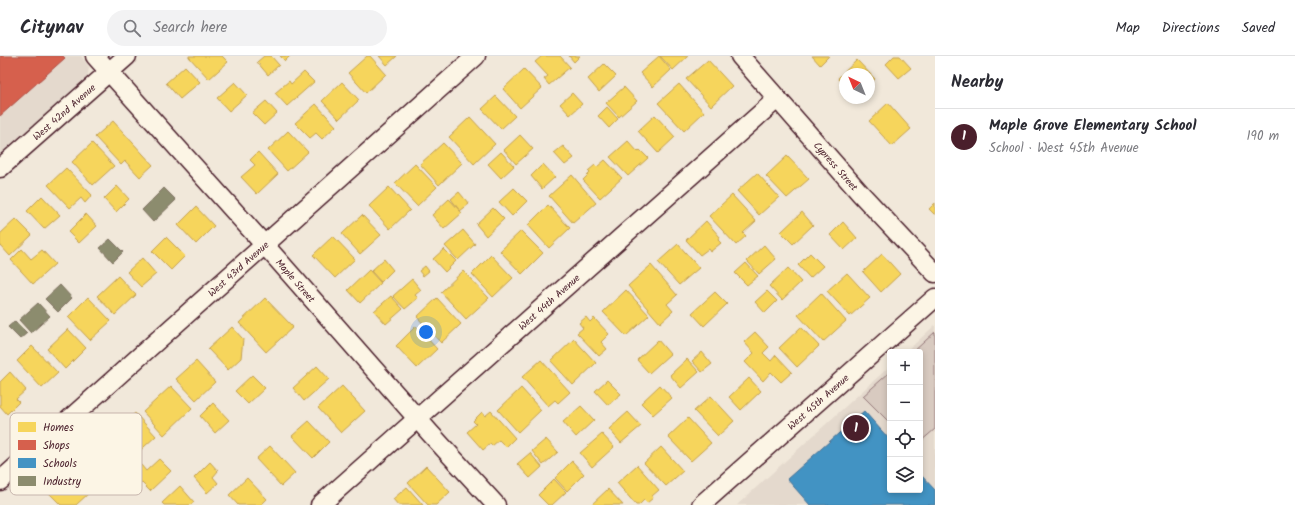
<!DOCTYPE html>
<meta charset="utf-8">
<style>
:root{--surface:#fff;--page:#f2f2f3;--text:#2b2b33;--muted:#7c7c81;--line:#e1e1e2;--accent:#4a1f2b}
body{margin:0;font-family:Kalam,sans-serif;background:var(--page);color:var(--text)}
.controls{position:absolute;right:12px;bottom:12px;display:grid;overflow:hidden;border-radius:4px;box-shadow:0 2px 6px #0003}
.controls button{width:36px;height:36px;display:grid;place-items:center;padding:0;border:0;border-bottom:1px solid var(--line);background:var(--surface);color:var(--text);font:20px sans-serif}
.compass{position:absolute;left:839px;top:12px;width:36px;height:36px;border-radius:50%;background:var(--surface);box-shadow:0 2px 6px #0003;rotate:317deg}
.you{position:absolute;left:426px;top:276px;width:14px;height:14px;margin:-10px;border:3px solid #fff;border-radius:50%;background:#1a73e8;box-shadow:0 0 0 6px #1a73e833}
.badge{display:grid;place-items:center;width:26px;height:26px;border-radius:50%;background:var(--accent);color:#fff;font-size:13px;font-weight:700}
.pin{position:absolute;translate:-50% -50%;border:2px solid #fff;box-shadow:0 1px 4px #0006}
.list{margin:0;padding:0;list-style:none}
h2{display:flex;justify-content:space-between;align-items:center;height:52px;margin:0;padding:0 16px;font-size:17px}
h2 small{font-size:13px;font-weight:400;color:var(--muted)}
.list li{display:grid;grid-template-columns:26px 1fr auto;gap:12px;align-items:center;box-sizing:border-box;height:56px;padding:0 16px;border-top:1px solid var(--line)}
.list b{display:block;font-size:15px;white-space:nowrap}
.list p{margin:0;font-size:13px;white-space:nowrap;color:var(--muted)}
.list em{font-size:13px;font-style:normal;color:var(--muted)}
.icon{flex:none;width:22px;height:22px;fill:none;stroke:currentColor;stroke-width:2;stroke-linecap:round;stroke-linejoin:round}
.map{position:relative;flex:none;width:935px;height:449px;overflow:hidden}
header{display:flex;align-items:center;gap:24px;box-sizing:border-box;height:56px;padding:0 20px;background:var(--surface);border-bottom:1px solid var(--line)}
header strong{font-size:19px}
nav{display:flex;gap:22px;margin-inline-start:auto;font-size:14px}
.search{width:280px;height:36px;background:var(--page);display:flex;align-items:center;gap:10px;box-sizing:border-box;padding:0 14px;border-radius:22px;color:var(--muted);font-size:15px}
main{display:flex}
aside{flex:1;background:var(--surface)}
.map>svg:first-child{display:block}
.built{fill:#e4d9cd}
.green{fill:#d8cac0;stroke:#917476}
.homes{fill:#f6d55c;stroke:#c29e4d}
.shops{fill:#d6604d;stroke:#ac4c43}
.schools{fill:#4393c3;stroke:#457095}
.industry{fill:#8c8c6e;stroke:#786b5a}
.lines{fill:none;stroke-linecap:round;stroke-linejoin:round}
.street-casing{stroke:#4a1f2b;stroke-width:21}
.street{stroke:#fcf5e5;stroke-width:18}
.labels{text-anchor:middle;stroke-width:4;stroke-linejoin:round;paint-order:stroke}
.street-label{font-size:10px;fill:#4a1f2b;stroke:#fcf5e5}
.key{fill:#fcf5e5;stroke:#c7b5ad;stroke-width:1}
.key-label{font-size:11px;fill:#4a1f2b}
</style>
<header>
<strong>Citynav</strong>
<div class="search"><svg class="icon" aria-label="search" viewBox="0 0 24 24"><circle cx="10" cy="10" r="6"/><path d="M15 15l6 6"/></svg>Search here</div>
<nav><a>Map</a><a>Directions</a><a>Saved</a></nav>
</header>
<main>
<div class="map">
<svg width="935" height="449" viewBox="0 0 935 449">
<rect width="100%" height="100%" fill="#f1e8da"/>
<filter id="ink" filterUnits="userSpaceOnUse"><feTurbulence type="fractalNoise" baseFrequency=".025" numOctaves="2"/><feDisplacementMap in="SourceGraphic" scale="8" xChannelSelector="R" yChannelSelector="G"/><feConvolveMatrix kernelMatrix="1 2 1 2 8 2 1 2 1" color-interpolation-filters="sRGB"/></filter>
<g filter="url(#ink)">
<g class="built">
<path d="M0,0H81L89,11L88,18L83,26L0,98Z"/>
<path d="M935,269V449H737L890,310V434H920V296H906Z"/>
</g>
<g class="green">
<path d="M935,276V373L920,386V296H913Z"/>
<path d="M890,316V367L863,340Z"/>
</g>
<g class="homes">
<path d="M189,0H222L228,6L209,23L189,1Z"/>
<path d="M264,0H271L279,9L268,19L257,6Z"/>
<path d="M280,0H290L285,5Z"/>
<path d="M367,0H370L386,18L366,37L348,17Z"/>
<path d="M379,0H397L387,9Z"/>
<path d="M542,0H560L570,11L549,29L544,23L548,20L535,6Z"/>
<path d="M569,0H580L574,6Z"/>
<path d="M659,0L671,14L653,31L640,17Z"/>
<path d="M660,0H688L673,14Z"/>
<path d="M812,0H829L820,9Z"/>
<path d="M894,0H900L911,12L899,22L886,8Z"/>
<path d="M708,4L732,30L711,50L686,23Z"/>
<path d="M857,4L875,23L869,28V18H845V30L838,22Z"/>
<path d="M604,8L616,20L599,36L588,23Z"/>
<path d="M185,10L200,26L180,43L166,27Z"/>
<path d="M524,13L542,32L520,52L503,33Z"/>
<path d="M304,16L314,26L287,50L275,37L289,25L291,28Z"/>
<path d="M235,26L247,39L229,55L217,42Z"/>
<path d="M342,26L359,44L339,63L322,45Z"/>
<path d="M679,28L704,56L684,75L658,47Z"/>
<path d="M624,31L637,45L619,61L606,47Z"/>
<path d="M572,37L582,48L570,59L560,48Z"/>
<path d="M496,40L515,60L501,73L482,53Z"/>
<path d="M266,45L277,57L264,69L252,57Z"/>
<path d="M888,47L911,73L892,90L869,65Z"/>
<path d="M316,48L336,70L322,83L316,77L310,82L295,67Z"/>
<path d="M607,51L618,63L609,72L598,60Z"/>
<path d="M655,59L675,81L658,97L638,75Z"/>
<path d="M470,61L495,88L474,108L449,81Z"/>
<path d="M113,65L153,109L140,121L125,105L121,109L95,81Z"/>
<path d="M288,75L308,96L287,115L268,94Z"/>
<path d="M520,79L533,93L516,108L504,94Z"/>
<path d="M628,85L638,96L640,94L648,102L628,120L610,101Z"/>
<path d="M92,87L114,110L93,129L72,106Z"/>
<path d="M443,87L462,107L439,129L420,108Z"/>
<path d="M563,90L574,102L565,109L554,97Z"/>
<path d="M258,96L278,118L257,138L241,121L255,109L250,104Z"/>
<path d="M501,96L514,110L501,122L488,108Z"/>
<path d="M787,100L809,123L787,142L766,120Z"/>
<path d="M605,104L622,122L600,142L583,124L590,117L588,115L595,109L597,111Z"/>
<path d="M415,108L437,131L417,150L395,127Z"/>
<path d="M543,108L555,121L542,133L531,120Z"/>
<path d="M66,112L92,139L85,147L81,142L70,152L48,129Z"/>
<path d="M757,117L779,141L759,159L737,135Z"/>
<path d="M572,119L596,147L573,167L549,140Z"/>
<path d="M117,130L129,143L116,156L104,143Z"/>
<path d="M389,131L410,154L390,173L369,150Z"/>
<path d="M514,132L527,145L512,160L499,146Z"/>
<path d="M459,136L469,148L460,155L451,143Z"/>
<path d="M732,139L756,165L743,177L746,180L736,189L709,160Z"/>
<path d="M42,140L60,159L44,173L27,155Z"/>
<path d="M449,143L462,157L444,173L432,159Z"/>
<path d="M935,147V159L929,153Z"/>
<path d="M548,149L570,172L549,192L528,169Z"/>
<path d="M196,151L214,170L196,188L178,169Z"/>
<path d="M493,152L504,163L486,180L476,168Z"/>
<path d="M802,156L813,169L793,188L781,176Z"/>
<path d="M86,158L97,170L79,187L68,176Z"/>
<path d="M362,159L381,179L360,198L342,178Z"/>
<path d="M16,163L32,179L10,200L0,189V178Z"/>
<path d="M706,165L720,181L718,184L721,187L710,196L708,193L700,199L686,184Z"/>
<path d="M843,166L857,182L844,194L830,179Z"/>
<path d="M463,174L475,188L458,204L445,190Z"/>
<path d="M521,175L543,197L522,218L500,195Z"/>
<path d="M333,180L355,203L335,222L313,199Z"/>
<path d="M166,181L185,200L171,214L152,195Z"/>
<path d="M678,188L699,212L679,229L658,206Z"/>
<path d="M764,189L776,203L759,218L747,205Z"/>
<path d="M22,193L31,203L42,194L55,208L33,228L11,204Z"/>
<path d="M444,193L456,205L445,216L433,203Z"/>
<path d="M810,197L823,210L810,222L798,209Z"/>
<path d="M882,198L900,218L881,236L863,216Z"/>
<path d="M491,199L513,222L493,241L472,218Z"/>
<path d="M142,202L156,218L141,231L127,216Z"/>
<path d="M384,203L393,214L381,226L371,215Z"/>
<path d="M746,207L758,220L747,229L735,217Z"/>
<path d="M651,209L677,239L667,248L673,255L660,267L628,230Z"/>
<path d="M425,210L429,215L423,220L419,215Z"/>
<path d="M788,212L801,226L782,244L769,230Z"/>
<path d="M369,214L381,227L360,247L348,234Z"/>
<path d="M463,215L489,242L466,263L441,236Z"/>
<path d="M847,217L870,242L850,260L827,235Z"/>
<path d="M118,220L136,239L115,259L97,240Z"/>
<path d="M412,223L421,234L415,239L418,242L405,253L393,240Z"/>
<path d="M626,234L649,259L626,280L603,256Z"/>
<path d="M767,235L777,245L765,257L755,246Z"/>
<path d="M715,236L727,248L704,270L692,257Z"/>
<path d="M821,237L846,265L823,286L798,259Z"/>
<path d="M391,240L403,253L386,268L374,255Z"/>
<path d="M88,241L111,265L90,284L68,261Z"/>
<path d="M265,242L293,271L266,296L239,267Z"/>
<path d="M437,242L461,268L441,287L417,261Z"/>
<path d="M586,261L590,266L594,262L609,278L601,286L607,293L599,300L577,277L583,272L579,267Z"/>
<path d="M416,270L437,293L417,312L396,290Z"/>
<path d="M232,271L243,283L241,302L228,314L208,293Z"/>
<path d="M801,271L819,290L797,311L779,292Z"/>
<path d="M68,273L86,292L65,313L47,293Z"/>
<path d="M755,276L769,291L763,297L771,305L776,299L792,316L781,326L771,316L763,325L745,306L754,297L744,286Z"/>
<path d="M574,283L596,307L573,329L551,305Z"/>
<path d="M658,284L670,298L649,317L637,304Z"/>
<path d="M32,290L58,317L42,332L17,305Z"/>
<path d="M702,296L712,308L702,316L692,305Z"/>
<path d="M687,303L699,316L681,332L670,319Z"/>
<path d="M541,304L570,336L558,347L555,344L548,350L522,321Z"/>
<path d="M196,305L215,326L196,344L176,323Z"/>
<path d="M317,310L329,323L304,345L293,332Z"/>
<path d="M10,316L26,334L16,343L19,346L7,358L0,350V326Z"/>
<path d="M252,319L265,332L248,348L235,335Z"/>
<path d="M749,322L761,335L741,354L729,341Z"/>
<path d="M607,324L621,338L608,349L595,335Z"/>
<path d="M660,329L672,342L653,359L641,347Z"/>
<path d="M171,330L192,352L164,379L143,356Z"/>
<path d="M342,330L365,355L341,377L318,352Z"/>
<path d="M521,332L541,354L518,376L498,354Z"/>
<path d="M711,340L734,365L718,380L694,355Z"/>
<path d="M213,347L229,364L215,377L200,360Z"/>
<path d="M581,350L594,364L576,381L563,366Z"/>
<path d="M491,355L515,382L506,391L499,384L492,390L490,388L483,394L467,376L476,368L473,365L482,356L485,360Z"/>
<path d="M628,356L641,370L621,387L609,373Z"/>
<path d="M135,357L156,380L133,401L120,388L131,378L122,369Z"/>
<path d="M688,362L711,387L691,405L668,381Z"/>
<path d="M309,365L329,386L313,402L292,380Z"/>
<path d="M602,378L614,391L592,411L580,397Z"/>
<path d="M546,383L558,396L543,409L532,395Z"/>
<path d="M270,390L295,417L281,430L256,403Z"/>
<path d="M661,391L683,415L666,430L644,407Z"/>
<path d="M530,397L542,411L530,422L517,408Z"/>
<path d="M159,403L171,415L150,435L132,417L141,409L146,415Z"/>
<path d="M572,405L584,418L567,435L555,422Z"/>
<path d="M210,406L218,415L213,421L218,427L207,437L194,422Z"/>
<path d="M637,409L659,434L652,440L653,442L647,447L644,444L639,449H636L617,427Z"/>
<path d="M426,410L450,436L436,449H428L408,427Z"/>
<path d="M71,417L89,437L76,449H61L49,437Z"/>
<path d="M247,422L267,443L261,449H238L229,439Z"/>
<path d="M554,423L566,436L552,449H548L538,439Z"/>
<path d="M180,430L194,446L190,449H164L162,447Z"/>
<path d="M407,431L423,449H398L393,443Z"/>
<path d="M608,433L623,449H591Z"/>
</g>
<path class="shops" d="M0,0H63L65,2L0,60Z"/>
<path class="schools" d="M864,355L890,384V434H920V418L935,434V449H810L787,423Z"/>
<g class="industry">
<path d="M164,132L176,144L153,166L142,154Z"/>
<path d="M110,183L123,196L113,206L100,192Z"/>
<path d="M60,229L72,242L58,256L45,243Z"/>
<path d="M38,247L50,260L31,277L19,264Z"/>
<path d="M15,265L27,277L20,283L8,271Z"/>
</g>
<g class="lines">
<defs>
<g id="street">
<path id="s1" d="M95,0L278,204L430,377L496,449"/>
<path id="s2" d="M740,0L860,137L935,217"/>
<path id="s3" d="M0,112L127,0"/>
<path id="s4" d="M0,425L476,0"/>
<path id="s5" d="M320,449L777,43"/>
<path id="s6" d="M701,449L935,242"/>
</g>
</defs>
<use href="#street" class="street-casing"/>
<use href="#street" class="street"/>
</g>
</g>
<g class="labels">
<g class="street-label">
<text dy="4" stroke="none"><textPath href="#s3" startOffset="85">West 42nd Avenue</textPath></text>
<text dy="4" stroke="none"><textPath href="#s2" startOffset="146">Cypress Street</textPath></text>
<text dy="4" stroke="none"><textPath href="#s4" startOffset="319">West 43rd Avenue</textPath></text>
<text dy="4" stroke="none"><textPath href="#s1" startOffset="301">Maple Street</textPath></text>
<text dy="4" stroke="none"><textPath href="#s5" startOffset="306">West 44th Avenue</textPath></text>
<text dy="4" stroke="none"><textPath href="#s6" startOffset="156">West 45th Avenue</textPath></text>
</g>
</g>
<rect x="10" y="357" width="132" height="82" rx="6" class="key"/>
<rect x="18" y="366" width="18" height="10" fill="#f6d55c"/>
<rect x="18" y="384" width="18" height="10" fill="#d6604d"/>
<rect x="18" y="402" width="18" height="10" fill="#4393c3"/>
<rect x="18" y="420" width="18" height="10" fill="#8c8c6e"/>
<g class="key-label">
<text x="43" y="375">Homes</text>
<text x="43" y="393">Shops</text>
<text x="43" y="411">Schools</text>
<text x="43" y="429">Industry</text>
</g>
</svg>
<div class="controls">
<button>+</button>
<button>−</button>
<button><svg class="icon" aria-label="locate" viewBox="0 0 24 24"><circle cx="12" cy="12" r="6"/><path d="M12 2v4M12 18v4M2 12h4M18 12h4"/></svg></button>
<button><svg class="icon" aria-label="layers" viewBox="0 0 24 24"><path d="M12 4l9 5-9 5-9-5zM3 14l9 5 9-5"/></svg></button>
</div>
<svg class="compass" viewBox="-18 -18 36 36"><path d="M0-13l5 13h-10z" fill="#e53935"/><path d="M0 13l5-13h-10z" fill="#7c7c81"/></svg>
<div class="you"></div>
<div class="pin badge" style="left:856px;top:372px">1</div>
</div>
<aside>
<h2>Nearby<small></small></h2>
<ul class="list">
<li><span class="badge">1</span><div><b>Maple Grove Elementary School</b><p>School · West 45th Avenue</p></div><em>190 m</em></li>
</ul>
</aside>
</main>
